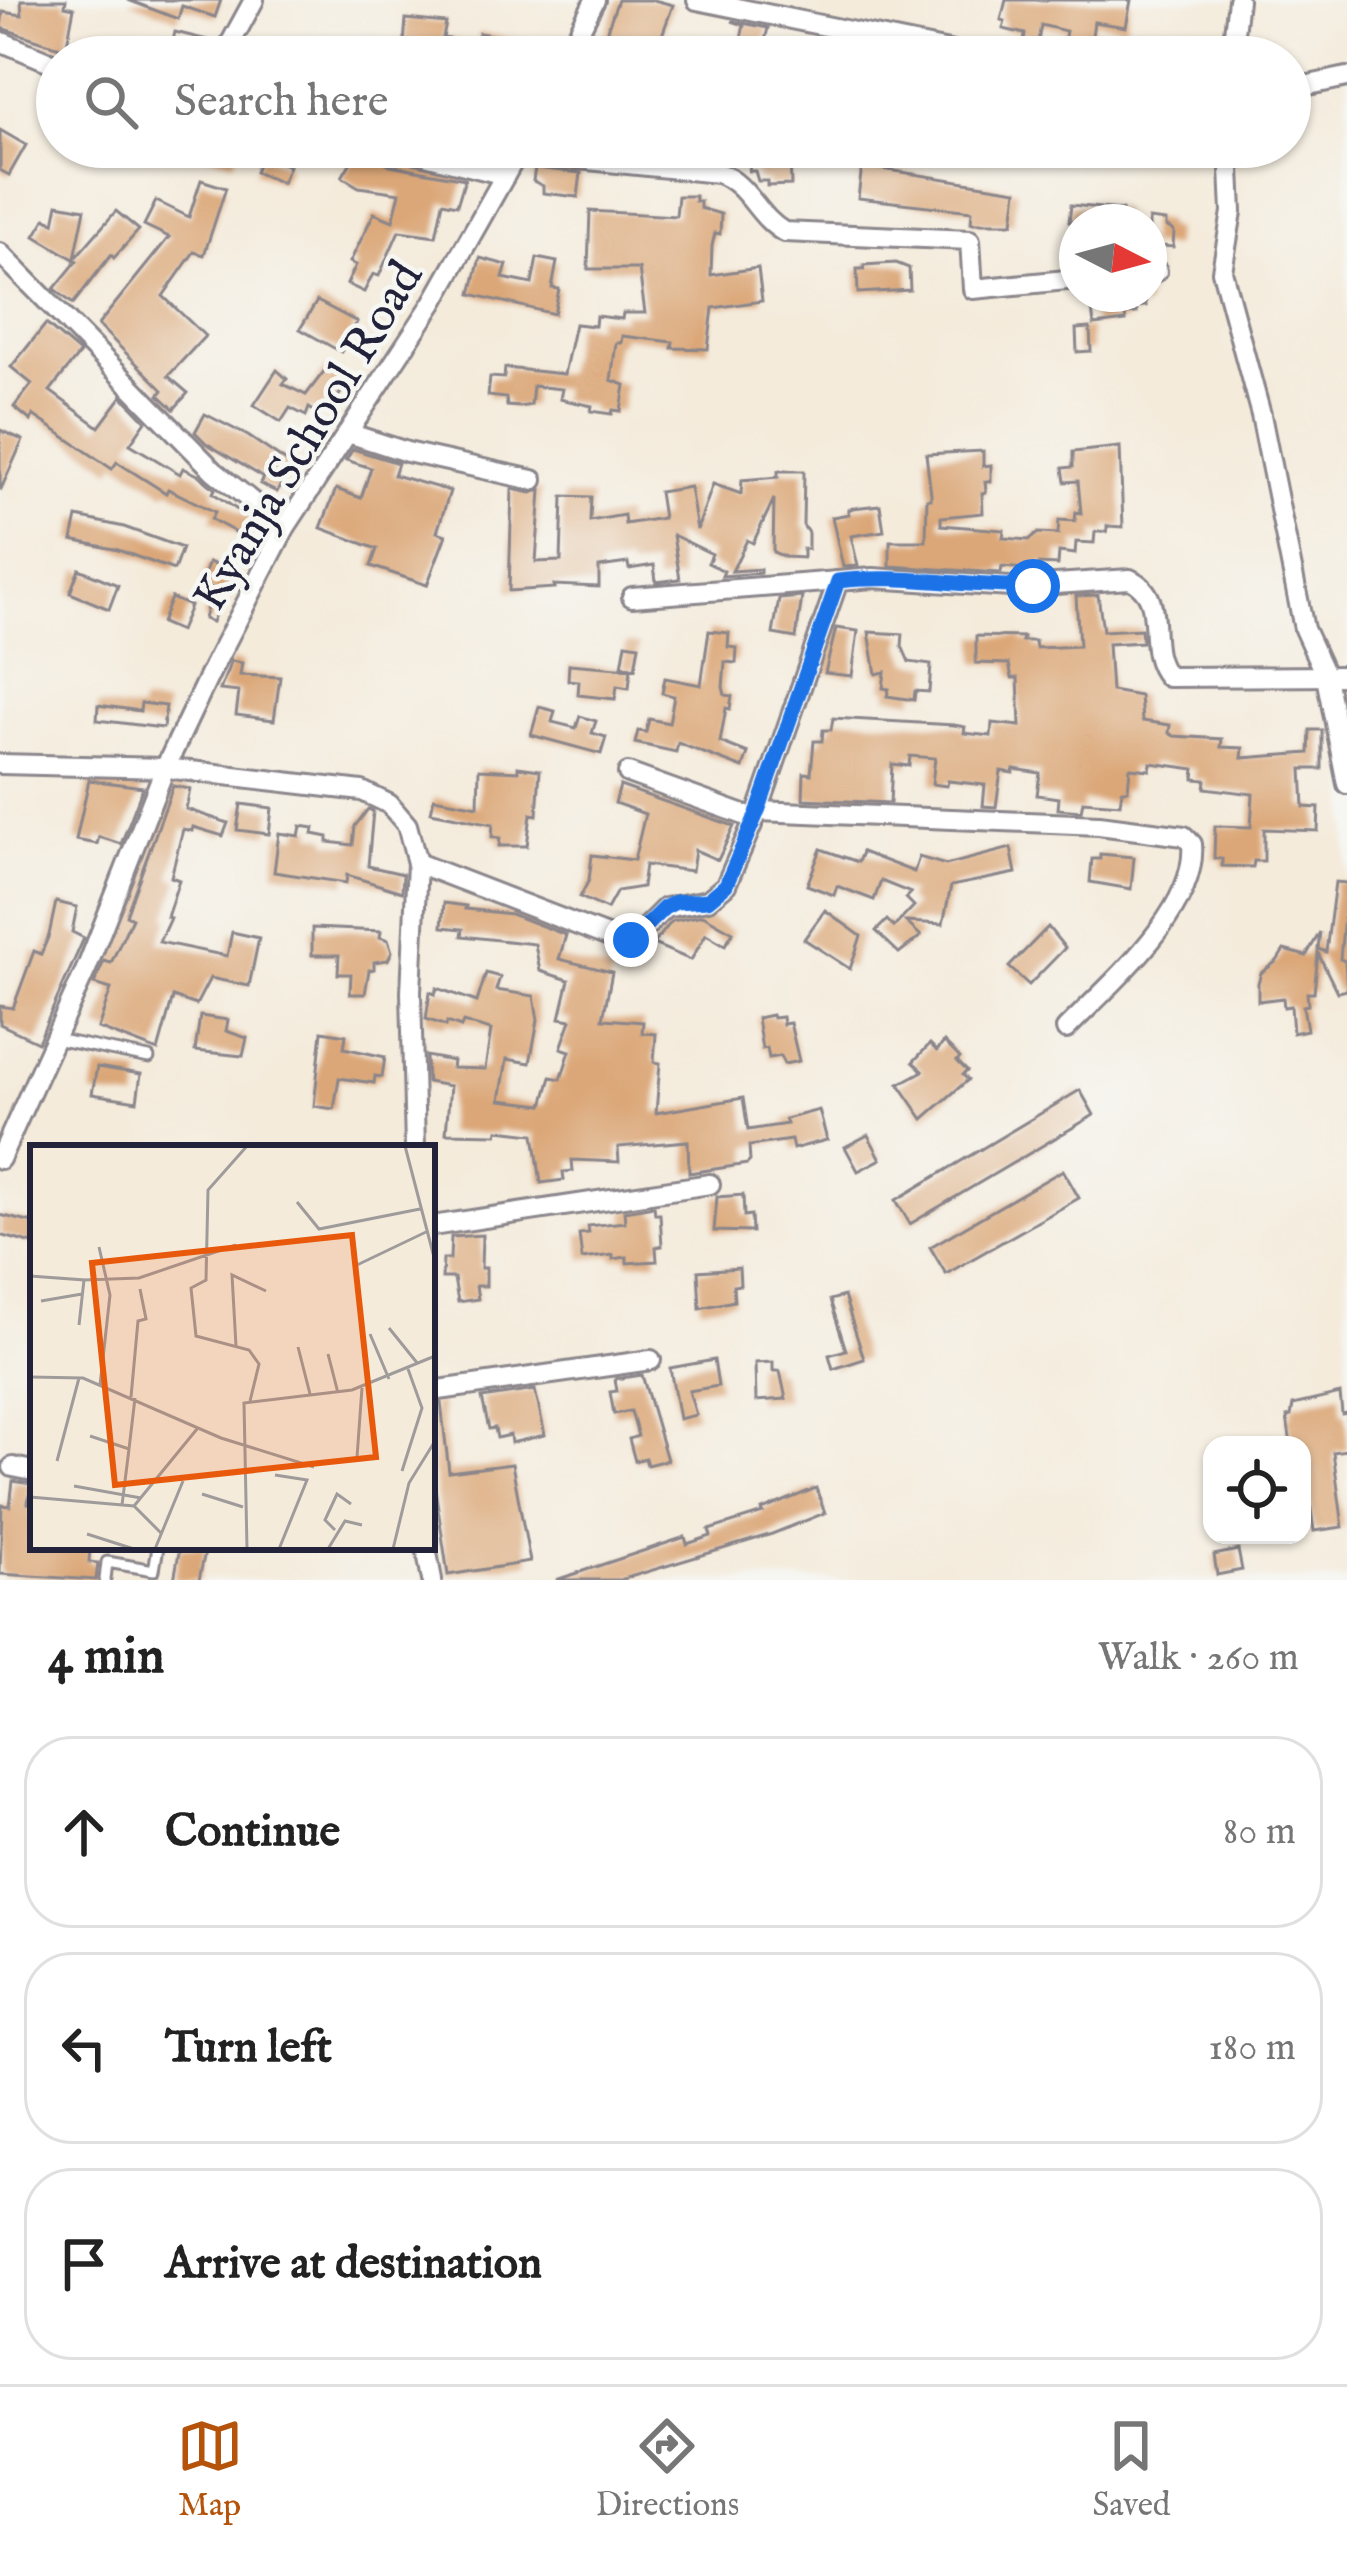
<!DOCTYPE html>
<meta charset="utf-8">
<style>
:root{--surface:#fff;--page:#f2f2f2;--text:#222;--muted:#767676;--line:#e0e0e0;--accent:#b45309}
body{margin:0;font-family:"IM FELL English",serif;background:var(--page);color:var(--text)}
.controls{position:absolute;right:36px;bottom:36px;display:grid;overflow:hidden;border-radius:24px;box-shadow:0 3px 9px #0004}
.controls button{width:108px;height:108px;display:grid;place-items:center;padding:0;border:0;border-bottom:3px solid var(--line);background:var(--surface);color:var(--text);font:60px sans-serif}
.compass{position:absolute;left:1059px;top:204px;width:108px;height:108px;border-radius:50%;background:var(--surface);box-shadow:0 3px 9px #0004;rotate:96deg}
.stop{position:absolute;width:36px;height:36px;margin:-27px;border:9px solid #1a73e8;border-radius:50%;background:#fff}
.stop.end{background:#1a73e8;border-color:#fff;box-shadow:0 3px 12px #0008}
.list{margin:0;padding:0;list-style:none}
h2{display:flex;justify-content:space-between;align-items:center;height:156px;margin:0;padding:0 48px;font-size:51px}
h2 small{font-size:39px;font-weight:400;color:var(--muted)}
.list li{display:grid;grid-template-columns:78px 1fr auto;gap:36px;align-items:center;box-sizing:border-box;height:192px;margin:0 24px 24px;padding:0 24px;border:3px solid var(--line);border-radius:48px}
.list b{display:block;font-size:45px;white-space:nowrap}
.list em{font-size:39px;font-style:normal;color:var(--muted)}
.icon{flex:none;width:66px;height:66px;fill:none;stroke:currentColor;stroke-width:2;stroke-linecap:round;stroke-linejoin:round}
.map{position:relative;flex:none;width:1347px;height:1580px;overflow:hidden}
.search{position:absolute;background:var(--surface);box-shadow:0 3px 9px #0004;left:36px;right:36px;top:36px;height:132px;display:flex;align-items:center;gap:30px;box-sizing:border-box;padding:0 42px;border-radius:66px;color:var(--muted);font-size:45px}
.sheet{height:804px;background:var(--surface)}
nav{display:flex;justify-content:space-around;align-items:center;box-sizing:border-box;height:168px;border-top:3px solid var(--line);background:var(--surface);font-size:33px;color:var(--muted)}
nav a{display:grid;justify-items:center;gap:6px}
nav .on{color:var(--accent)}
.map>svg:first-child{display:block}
.building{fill:#dba778}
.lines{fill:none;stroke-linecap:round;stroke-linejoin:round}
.service-casing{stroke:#8b868b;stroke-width:15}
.minor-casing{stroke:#8b868b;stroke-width:24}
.service{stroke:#fff;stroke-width:9}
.minor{stroke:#fff;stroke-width:18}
.route{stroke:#1a73e8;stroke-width:15}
.labels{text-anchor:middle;stroke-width:9;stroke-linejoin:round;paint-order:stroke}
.street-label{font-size:48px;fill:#22223b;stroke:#f6f6f2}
.inset-road{fill:none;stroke:#a09b9b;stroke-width:3}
.view{fill:#e8590c;fill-opacity:0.15;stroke:#e8590c;stroke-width:6}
.inset-edge{fill:none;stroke:#22223b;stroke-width:6}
</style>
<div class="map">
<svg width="1347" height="1580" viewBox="0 0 1347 1580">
<rect width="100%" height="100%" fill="#f6f6f2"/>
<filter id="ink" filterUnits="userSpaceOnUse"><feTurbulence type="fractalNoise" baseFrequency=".00833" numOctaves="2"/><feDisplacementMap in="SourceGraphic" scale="24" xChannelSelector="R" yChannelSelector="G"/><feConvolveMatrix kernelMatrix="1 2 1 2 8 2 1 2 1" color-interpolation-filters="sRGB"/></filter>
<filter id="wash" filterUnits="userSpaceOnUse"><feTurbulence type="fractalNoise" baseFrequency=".004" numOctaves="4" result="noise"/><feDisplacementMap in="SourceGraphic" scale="48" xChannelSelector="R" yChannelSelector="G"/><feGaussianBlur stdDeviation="2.7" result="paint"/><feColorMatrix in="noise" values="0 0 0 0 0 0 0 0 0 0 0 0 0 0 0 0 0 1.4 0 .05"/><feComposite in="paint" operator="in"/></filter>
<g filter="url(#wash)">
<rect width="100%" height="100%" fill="#f4ebdb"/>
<g id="blocks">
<g class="building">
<path d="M21,0H66L65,6L74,8L66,49L1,28L3,12L22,15Z"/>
<path d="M128,0H221L215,17L182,6L178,19Z"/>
<path d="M618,0H654L673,5L657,49L651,48L648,57H611L586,47L593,33L604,38Z"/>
<path d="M1006,0H1131L1126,27L1094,22L1089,57H1061L1066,31L1041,25L1037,46L1024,44L1025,34L1003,29L1005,21L1001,20Z"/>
<path d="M406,19L446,23L443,38L478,43L479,33L524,40L522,57H403Z"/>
<path d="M732,21L768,28L761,57L738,52L744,25Z"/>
<path d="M175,32L216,42L210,57H192L194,50L172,45Z"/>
<path d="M0,130L26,145L9,175L0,170Z"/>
<path d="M194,147H239L234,162L193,151Z"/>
<path d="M360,147L390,165L465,179L457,205L443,202L436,236L399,231L379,276L373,274L364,292L347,284L356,265L350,262L374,213L393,221L400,193L359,187L342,177Z"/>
<path d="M752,152L790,160L791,185L767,186V181H758L755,171H749Z"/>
<path d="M262,155L289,166L282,183L255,172Z"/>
<path d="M862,166L1017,190L1013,223H971L972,211L858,198Z"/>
<path d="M535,168L581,173L578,197L543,193V186L533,181Z"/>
<path d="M201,180L226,188L204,255L194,252L163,296L205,336L168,376L188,393L174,409L159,395L163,390L98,325L169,237L144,225L156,201L189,217Z"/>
<path d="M678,196H695V201H700V208L721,214L720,234L715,233L712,246L711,275L758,268L762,301L713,308L708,349L672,348L673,342L622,336L621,343H616L611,380L625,385L621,411L613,410L612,414L591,411L592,406L560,399L562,389L533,386L531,405L520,407L507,406L506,398L488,396L490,377L504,378L505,368L564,374L575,324L595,326L596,316L622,319L623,313H645L639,269H588L590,211L676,216Z"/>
<path d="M58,204L85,209L75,258L116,211L139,230L114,258L111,255L73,304L54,289L77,261L35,236L46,218L54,223Z"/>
<path d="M1071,205L1122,210L1121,222H1069Z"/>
<path d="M1149,219L1166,221V226L1174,231L1173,247L1149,245Z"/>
<path d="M480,258L507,265L503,278L532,284L537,258L557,262L552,288L559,289L554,314L471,294Z"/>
<path d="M896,263L909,268L910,290L858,293L857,269H864V265Z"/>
<path d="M1090,294H1145L1146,306L1136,307L1137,313L1125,314L1126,321L1094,325Z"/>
<path d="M317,301L357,322L341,352L300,329Z"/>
<path d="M46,324L80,353L50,391L99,427L122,396L146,421L130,444L180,474L183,468L200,476L215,489L213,493L263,528L255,543L211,519L215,512L168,489L166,493L117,462L112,469L33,415L31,421L14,407L32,384L11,367Z"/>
<path d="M1090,328L1091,351L1077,352L1076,329Z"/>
<path d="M328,366L349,382L331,406L327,402L319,414L309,408L306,416L290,408L281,422L254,405L277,370L287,379L283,384L306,395Z"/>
<path d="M205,414L248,436L291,465L277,492L260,484L264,478L206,443L195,432Z"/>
<path d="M0,430L23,440L1,489L0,488Z"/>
<path d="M1120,447L1123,527L1107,526V532H1095L1094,543L1076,542L1075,554L1059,552L1058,565L1039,564V570L1002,567L1001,573L890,566V541H926L927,499H931V494L926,454L983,451V466L991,465V482H985L986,492L982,493L983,513L941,517V525L1004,530L1003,538L1029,540L1038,533L1058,534L1059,520L1075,521L1076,512L1081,513L1078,481L1065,482L1063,468L1073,467V452Z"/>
<path d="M353,449L398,463L394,475L450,491L437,532L446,535L427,585L371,566L377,549L321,528L336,489L361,498L371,468L346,460Z"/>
<path d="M778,471H804L803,525L808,533V549H803V558L785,557L773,552L774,499L753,543L747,540L732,571L760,569V573L722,576L724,571L708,563L712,554L673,535L680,579L656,582L654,565L629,569L628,563L599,567V587L554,585L555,588L509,591L512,489L531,493L541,490L536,562L561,561L563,496L591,497L590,521L624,515L625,524L663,518L659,492L690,487L697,530L713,484L741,494L742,480L778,477Z"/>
<path d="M880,505L884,531L851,536L858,566L843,567L832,517L849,514L848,510L853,508Z"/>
<path d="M77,517L124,527L182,548L174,570L118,550L72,540Z"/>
<path d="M209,562L232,572L212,622L204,619L212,588L201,583Z"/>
<path d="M79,569L118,585L109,609L70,593Z"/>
<path d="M1098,595L1103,631L1141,629L1142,642L1108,644L1111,691L1140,696L1142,721L1170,725L1169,733L1174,736L1222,739L1221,747L1243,748L1242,758L1309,753L1310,730H1322V769H1302L1304,807L1319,808L1318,831L1264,829V861H1254L1253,867L1222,866V859L1214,858L1215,826L1251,827L1253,794L1205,788L1206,780L1194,779L1195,769L1151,763L1150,770L1130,768L1128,790H1122L1120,804L1083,801L1081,811L1058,809L1059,798L1037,795L1040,773L1014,769L1013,773L1001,771L996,807L983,806L985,785L948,781L947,786L932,784L935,758L910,756L909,766L892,764L890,803L803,799L804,773L811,774L814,741H822L823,730H831L833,718L954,725L965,727L964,733L991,736L992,723L1020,726L1018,678H1012L1009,664L976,663V636L1023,637L1022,641H1035L1036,648L1079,646L1076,596Z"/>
<path d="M802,597L796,638L773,634L779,599Z"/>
<path d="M171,598L190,606L180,631L161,623Z"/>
<path d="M836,628L858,631L852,676L825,673Z"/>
<path d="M709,631L729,633L728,647L737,648L736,663L725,662L723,687L725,695L732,696L730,709L726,708L720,742L748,753L743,768L678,743L676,752L635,743L638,731L646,732L649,719L669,723L674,696L662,693L665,678L701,685Z"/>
<path d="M869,632L903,634L902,646L909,662L931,665L929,692L915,691L914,700L887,696L889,689L883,688L885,672L876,674Z"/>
<path d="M626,643L639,645L635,669L622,666Z"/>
<path d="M231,661L242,663L240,675L280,677L274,720L236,715L239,692L220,690Z"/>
<path d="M569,664L631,669L629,688L617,686L615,699L578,695L579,681L568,680Z"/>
<path d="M141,703L166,706L163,728L97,720L98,705L140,711Z"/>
<path d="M539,707L555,711L552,722L576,728L580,716L596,721L592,733L606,737L601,754L531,735Z"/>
<path d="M518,767L540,770L537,815L531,814L527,846H499L500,838L492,837L493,824L431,812L434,798L478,806L479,769L518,771Z"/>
<path d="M89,780L143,787L121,844L99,837L97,844L76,840Z"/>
<path d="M173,786L190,789L186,809L228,823L223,836L193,827L192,831L183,829L171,877L179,880L167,917L170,918L159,942L227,956L232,932L259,938L249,986L210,978L196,1005L173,997L158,1051L98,1028L111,989L94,984L104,961L111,963L132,918L126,915Z"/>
<path d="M620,786L734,826L718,860L695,850L692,871L645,865L642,887L617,891L607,909L580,897L589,880L592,855L634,860L645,814L615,803Z"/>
<path d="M241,804L272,808L269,834L237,830Z"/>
<path d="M368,809L373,811L368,866L403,874L402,892L347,875L346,883L274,872L279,833L299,836L301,826L314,828L313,834L328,837V842L353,845L355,826Z"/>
<path d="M1011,848L1016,873L951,886L943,924L906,922L921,936L899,953L876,931L887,920L894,927L914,906L906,898L911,893L881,881L874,900L837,886L834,895L807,885L821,849L858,862L862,852L914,872L919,857L946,865Z"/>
<path d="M1100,854L1134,857L1131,889L1090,882L1092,859H1100Z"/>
<path d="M1335,882L1347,883L1340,959L1345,961L1347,990L1337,992L1318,953L1314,993H1307L1308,1005L1303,1006L1307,1030L1293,1033L1291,1006L1284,1007L1283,998L1258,1001V983L1261,973L1277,961L1284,950L1306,956L1320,932L1318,949L1326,952Z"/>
<path d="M56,902L77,907L72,932L84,938L38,1042L0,1024V1006L13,1008L34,951L41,954L49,935Z"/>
<path d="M444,903L466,906L465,909L511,914L566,935L559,959L612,972L603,1019L643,1022L642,1033L656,1034L654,1062L660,1063L656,1113L743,1098L748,1130L787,1124L785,1119L819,1110L827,1140L793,1149L791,1140L749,1146L750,1161L747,1164L689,1173L688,1141L618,1147L619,1162L572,1160L573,1171L563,1172L564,1180L541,1183L534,1134L498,1130L497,1134L446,1133L450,1086L427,1082L426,1056L453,1061L452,1068L485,1069L491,1030L463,1022L461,1027L447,1022L446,1026L426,1019L430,992L435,994L437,988L477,1002L486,973L500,977L496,990L534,996L538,1020L530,1063L507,1059L500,1100L543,1105L551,1077L561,1079L570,1051L561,1048L571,1020L560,1018L569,980L540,971L535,944L462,936L463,929L442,927Z"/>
<path d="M825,910L861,936L850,969L804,939Z"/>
<path d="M703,915L733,932L725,945L706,934L691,960L653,944L672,921Z"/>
<path d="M1048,927L1065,948L1029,985L1009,967Z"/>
<path d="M312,928L381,931L380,937L388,940L392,952L388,960L374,962V969L369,970L365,994H350L351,974H338L339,955H312Z"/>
<path d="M772,1015L773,1018L782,1017L783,1024L790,1023L799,1061L784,1064L780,1056L769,1058L767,1048L762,1049L757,1018Z"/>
<path d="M200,1016L228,1020L226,1031L247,1038L243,1056L195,1051Z"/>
<path d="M322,1031L346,1035L344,1048L385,1057L382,1077L375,1076L374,1083L339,1078L334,1109L314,1106Z"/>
<path d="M944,1042L960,1058L957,1061L967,1071L963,1075L968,1080L923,1119L899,1084L923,1071L913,1062L930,1044L937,1051Z"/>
<path d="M97,1067L141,1074L137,1101L92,1094Z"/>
<path d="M1080,1090L1094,1115L910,1224L896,1200Z"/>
<path d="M868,1135L881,1159L858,1171L845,1147Z"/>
<path d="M1063,1170L1079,1198L946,1274L930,1247Z"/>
<path d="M743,1195L744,1216L751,1215L752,1232L714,1231L717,1197Z"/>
<path d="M654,1206L655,1214H660L662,1246L656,1247L657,1261L627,1263V1257L613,1259V1255L582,1259L579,1234L589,1233L588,1226L625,1222L624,1211Z"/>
<path d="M0,1215L33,1223V1244L0,1235Z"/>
<path d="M482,1235L481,1268H486V1286H476L478,1299L458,1302L454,1278H442L443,1259H450L451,1237Z"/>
<path d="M739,1268L740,1285L733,1286L734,1301L700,1308L698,1271Z"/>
<path d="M844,1296L864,1359L833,1369L829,1355L846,1350L830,1300Z"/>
<path d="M714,1360L718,1386L689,1391L696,1415L679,1419L670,1368Z"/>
<path d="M773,1362V1371H780L786,1399L756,1401L755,1363Z"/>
<path d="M642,1375L667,1460L647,1465L645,1458L635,1461L629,1439L638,1436L631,1411L614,1414L610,1392L617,1391L615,1379Z"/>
<path d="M535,1390L545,1435L511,1443L510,1435L497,1438L495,1428L489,1429L482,1398Z"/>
<path d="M1340,1394L1342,1414L1347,1413V1450L1333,1452L1343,1527L1314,1531L1302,1445H1291L1287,1417L1291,1416L1293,1405Z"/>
<path d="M441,1403L449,1472L512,1464L530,1562L448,1575L432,1468V1404Z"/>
<path d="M13,1481L31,1484L28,1503L33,1504V1547H90L89,1562L98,1563L96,1580L0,1574L2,1505L10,1506Z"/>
<path d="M816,1488L825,1513L772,1534L620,1580H556L685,1537L687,1544L711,1536L709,1530L763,1513L762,1510Z"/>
<path d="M180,1547H206L199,1580H174Z"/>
<path d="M1238,1550L1242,1570L1217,1575L1214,1555Z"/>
</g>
</g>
</g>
<g filter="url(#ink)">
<use href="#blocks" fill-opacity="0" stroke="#8b868b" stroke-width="3"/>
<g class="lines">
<defs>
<g id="service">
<path d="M55,1039L149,1058"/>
<path d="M105,1580L107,1562L154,1570L158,1547"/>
</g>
<g id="minor">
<path d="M697,0L978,57"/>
<path d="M0,41L57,65"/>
<path d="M223,57L254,0"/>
<path d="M566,57L595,0"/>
<path d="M1231,57L1238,0"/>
<path d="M1290,89L1347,77"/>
<path d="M393,147L505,175"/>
<path d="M1229,147L1232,212L1222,271L1261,415L1304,629L1326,677L1347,784"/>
<path d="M518,153L718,173C749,184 756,216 784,232L970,240L973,289L1077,279"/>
<path d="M0,253L214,471L285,528"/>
<path d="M1149,272L1157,271"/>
<path d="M348,433L407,452L533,480"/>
<path d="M632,597L838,581"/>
<path d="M0,764L165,768L362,791L389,804L407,825L417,863L411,992L415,1148"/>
<path d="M628,773L755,819"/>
<path d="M758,811L1099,825L1184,836L1192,844C1198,910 1109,985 1066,1029"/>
<path d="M417,863L622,942L641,932L665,908L708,900L726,885L758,811L838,581L873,578L1011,587L1130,579C1171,599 1141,647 1168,677L1347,676"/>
<path d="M0,1159L87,967L165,768L214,665L285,528L433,303L521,147"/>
<path d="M432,1226L710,1184"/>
<path d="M432,1391L651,1360"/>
<path d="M13,1467L33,1471"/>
<path d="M426,1547L432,1580"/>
</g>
</defs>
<use href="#service" class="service-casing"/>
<use href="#minor" class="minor-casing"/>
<use href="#service" class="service"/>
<use href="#minor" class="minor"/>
</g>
</g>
<g class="lines" filter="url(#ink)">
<path class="route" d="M631,940L664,908L676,902L708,900L726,885L758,811L838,581C902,573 968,588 1033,586"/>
</g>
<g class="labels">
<g class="street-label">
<text transform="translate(306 435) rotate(-59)" y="17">Kyanja School Road</text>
</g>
</g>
<g transform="translate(30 1145)">
<rect width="405" height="405" fill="#f4ebdb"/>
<path class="inset-road" d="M217,1L178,45L176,135L161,143L166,191L219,205L229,219L220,256M375,1L405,116M267,57L289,84L390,64M69,102L80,150L70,240M327,120L396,87M0,131L54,135L49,180M54,135L109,133L206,100M11,156L52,149M359,183L388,219M340,189L359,234M206,201L202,130L236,146M268,202L280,249M298,209L308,248M0,232L53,233L191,293L284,322M101,252L108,176L116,174L110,144M60,291L99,304L105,253M327,312L332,243M27,316L49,233M372,326L392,263L378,224M245,330L277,335L249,404M44,341L111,353M172,349L213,362M0,352L104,361L131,388M92,360L99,304M104,361L167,284M305,385L295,375L307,349L321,359M57,389L104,404M125,404L153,336M217,404L214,258L322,245L405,211M298,404L315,376L332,380M363,404L379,338L405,296"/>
<path class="view" d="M322,90L346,312L85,340L62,118Z"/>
<rect width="405" height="405" class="inset-edge"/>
</g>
</svg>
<div class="controls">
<button><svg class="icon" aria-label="locate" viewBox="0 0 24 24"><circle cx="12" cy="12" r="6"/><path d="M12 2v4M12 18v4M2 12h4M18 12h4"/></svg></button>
</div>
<svg class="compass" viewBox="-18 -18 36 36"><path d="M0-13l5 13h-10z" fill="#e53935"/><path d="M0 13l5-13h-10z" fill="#767676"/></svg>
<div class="stop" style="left:1033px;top:586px"></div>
<div class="stop end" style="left:631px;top:940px"></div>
<div class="search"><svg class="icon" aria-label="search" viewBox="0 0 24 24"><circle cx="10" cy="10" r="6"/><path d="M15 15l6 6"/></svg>Search here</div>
</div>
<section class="sheet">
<h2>4 min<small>Walk · 260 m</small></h2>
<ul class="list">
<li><svg class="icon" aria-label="ahead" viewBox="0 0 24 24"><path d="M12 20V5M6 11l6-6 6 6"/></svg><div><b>Continue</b></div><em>80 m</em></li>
<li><svg class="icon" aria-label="left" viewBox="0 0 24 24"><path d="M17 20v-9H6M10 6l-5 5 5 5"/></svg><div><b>Turn left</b></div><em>180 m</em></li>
<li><svg class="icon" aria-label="arrive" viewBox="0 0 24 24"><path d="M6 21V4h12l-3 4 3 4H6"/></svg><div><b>Arrive at destination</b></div></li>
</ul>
</section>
<nav>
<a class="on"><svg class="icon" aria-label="map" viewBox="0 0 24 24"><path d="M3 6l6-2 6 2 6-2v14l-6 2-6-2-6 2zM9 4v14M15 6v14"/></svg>Map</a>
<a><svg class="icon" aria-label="directions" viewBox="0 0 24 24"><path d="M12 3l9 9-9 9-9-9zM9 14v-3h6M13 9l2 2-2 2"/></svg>Directions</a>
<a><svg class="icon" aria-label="saved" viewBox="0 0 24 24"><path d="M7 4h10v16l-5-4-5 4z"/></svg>Saved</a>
</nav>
